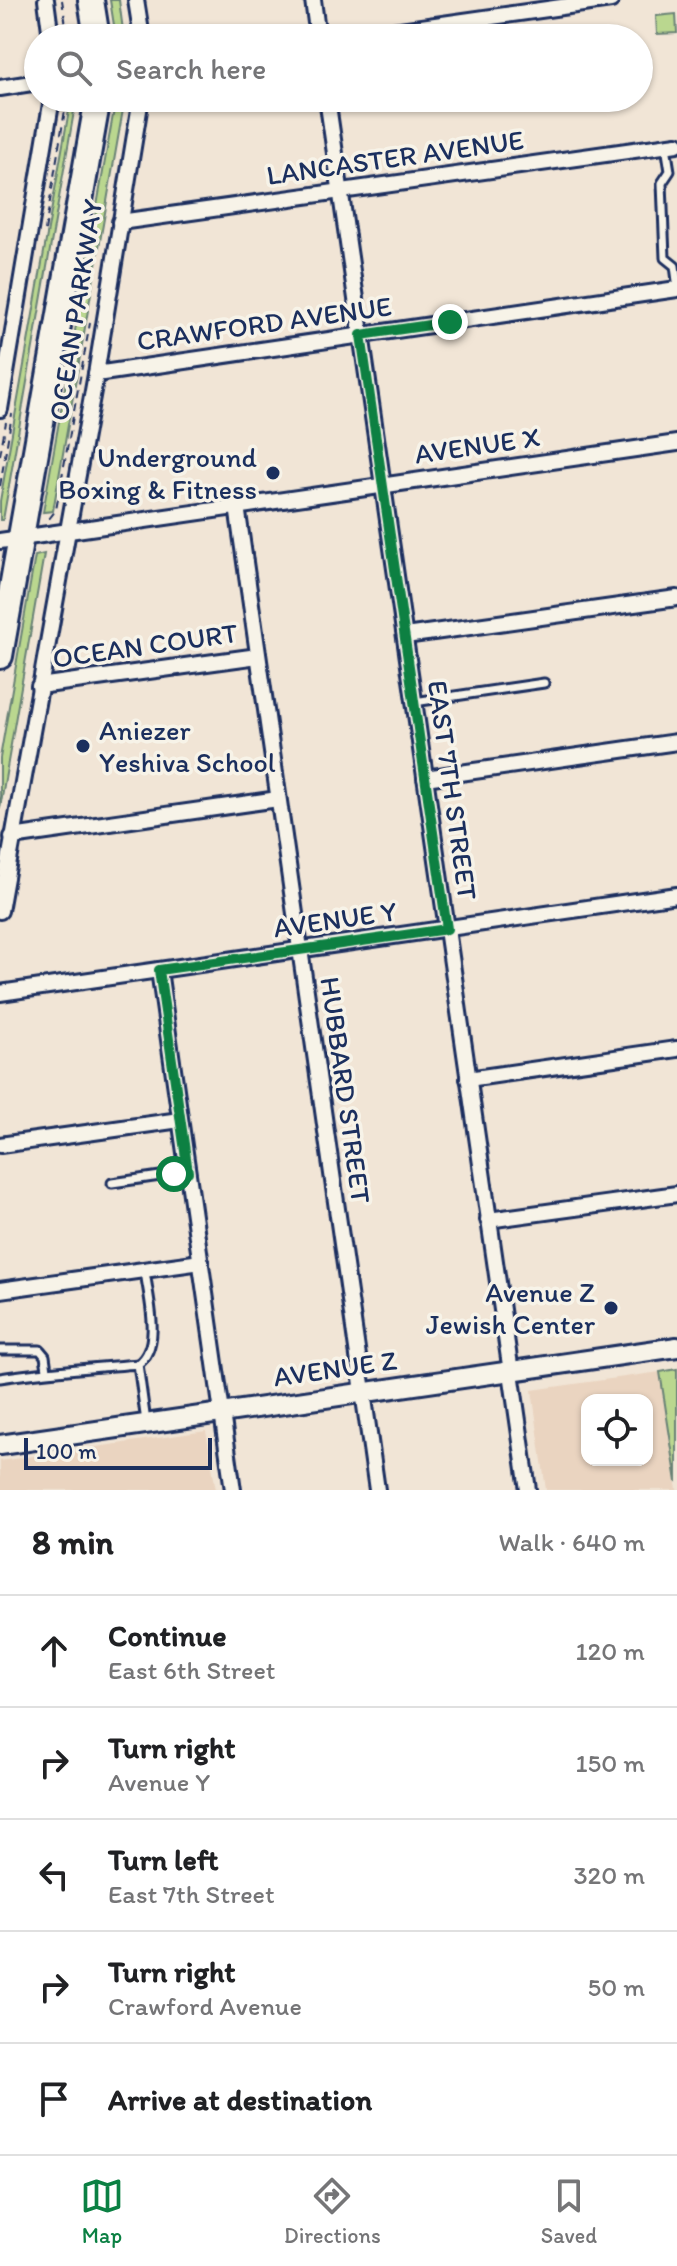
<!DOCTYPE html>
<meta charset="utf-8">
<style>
:root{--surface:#fff;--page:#f2f2f2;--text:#202124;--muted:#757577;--line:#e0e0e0;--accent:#0b8043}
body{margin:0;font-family:Itim,sans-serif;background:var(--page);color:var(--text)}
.controls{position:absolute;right:24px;bottom:24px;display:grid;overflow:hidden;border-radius:16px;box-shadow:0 2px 6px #0004}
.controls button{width:72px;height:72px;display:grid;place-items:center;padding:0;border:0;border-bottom:2px solid var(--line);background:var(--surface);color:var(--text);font:40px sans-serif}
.scale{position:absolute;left:24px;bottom:20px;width:188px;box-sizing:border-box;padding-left:8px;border:4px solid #1b2f5e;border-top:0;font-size:22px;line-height:28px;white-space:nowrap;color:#1b2f5e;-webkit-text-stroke:6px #f7f3e8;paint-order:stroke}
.stop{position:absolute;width:24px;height:24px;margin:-18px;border:6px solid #0b8043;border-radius:50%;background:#fff}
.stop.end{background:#0b8043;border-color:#fff;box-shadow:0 2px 8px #0008}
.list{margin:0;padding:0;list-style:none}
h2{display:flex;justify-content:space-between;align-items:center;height:104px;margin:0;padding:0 32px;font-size:34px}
h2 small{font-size:26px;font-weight:400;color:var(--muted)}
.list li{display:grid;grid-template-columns:52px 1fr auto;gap:24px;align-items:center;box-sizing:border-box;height:112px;padding:0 32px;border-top:2px solid var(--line)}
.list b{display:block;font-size:30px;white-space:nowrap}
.list p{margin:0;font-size:26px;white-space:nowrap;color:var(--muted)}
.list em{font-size:26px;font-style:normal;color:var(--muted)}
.icon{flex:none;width:44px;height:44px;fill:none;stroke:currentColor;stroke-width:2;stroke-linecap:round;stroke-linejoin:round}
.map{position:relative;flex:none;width:677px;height:1490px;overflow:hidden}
.search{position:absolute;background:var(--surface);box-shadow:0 2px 6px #0004;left:24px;right:24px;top:24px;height:88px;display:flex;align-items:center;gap:20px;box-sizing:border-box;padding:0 28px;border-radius:44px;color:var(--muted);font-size:30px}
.sheet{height:664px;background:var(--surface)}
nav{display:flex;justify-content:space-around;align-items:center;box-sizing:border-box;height:112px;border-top:2px solid var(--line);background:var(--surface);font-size:22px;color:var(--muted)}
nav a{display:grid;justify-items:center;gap:4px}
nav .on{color:var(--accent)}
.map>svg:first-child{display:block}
.built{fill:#ead4c0;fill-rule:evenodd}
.green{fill:#bad78f;stroke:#6a8376;stroke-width:2}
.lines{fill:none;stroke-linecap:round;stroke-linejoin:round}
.service-casing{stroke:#1b2f5e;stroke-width:13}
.minor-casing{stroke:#1b2f5e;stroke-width:20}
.tertiary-casing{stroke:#1b2f5e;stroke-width:24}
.primary-casing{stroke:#1b2f5e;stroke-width:30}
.path{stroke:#1b2f5e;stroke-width:2;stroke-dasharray:8 6;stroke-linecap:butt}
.service{stroke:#f7f3e8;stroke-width:7}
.minor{stroke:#f7f3e8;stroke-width:14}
.tertiary{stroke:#f7f3e8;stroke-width:18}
.primary{stroke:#f7f3e8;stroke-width:24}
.route{stroke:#0b8043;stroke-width:10}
.poi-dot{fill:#1b2f5e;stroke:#f7f3e8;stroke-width:3}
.labels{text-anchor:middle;stroke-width:7;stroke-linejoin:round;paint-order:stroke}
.street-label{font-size:28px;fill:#1b2f5e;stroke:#f7f3e8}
.poi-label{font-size:28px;fill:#1b2f5e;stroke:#f7f3e8;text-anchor:end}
</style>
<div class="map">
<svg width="677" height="1490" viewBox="0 0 677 1490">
<rect width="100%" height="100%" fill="#f1e5d6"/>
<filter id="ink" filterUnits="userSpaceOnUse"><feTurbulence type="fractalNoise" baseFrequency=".0125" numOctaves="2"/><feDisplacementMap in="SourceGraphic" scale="16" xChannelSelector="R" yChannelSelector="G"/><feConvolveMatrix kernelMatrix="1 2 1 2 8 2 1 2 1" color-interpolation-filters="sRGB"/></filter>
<g filter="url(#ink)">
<g class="built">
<path d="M660,1372L677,1490H546L532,1390ZM587,1400H647V1460H587Z"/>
<path d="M206,1431L216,1490H0V1461Z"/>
</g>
<g class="green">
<path d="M110,0H119L124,38H116Z"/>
<path d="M676,14L677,33L657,34L656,16Z"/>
<path d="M116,98H125L53,511L43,512Z"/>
<path d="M71,99L76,100L3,520H0V501Z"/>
<path d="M44,554L0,808V758L35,556Z"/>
<path d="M677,1369V1482L660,1372Z"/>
</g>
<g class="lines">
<defs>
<g id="service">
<path d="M666,146L670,171L662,183L665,258L675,266L677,281"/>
<path d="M414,702L544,683"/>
<path d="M112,1183L188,1172"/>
<path d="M0,1350H40L45,1356L47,1370"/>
<path d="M138,1364C163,1346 148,1297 145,1271"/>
<path d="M0,1378C46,1371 91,1368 138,1364L146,1422"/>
</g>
<g id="minor">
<path d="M46,0L51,38"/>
<path d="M136,0L142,38"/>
<path d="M313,0L318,38"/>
<path d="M344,38L611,0"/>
<path d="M0,88L38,82"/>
<path d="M327,98L528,1490"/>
<path d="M120,222L677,144"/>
<path d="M96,374L677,289"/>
<path d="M0,409L52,98"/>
<path d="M237,506L377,1490"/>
<path d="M0,541L677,443"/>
<path d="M405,636L677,598"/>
<path d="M39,686L258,656"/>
<path d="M425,778L677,742"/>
<path d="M12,837L278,799"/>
<path d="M0,911L96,374L141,98"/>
<path d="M159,970L233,1490"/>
<path d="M0,993L677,895"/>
<path d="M468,1079L677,1049"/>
<path d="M0,1145L180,1120"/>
<path d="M488,1220L677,1194"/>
<path d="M0,1290L201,1262"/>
</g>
<path id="tertiary" d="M0,1445L677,1347"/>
<g id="primary">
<path d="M91,0L97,38"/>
<path d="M0,656L98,98"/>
</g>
</defs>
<use href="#service" class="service-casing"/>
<use href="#minor" class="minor-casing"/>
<use href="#tertiary" class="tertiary-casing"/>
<use href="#primary" class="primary-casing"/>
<g class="path">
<path d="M62,0L68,38"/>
<path d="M45,231L67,98"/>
<path d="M0,455L6,422"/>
<path d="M0,486L12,414"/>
<path d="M49,519L56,510L90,323"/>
</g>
<use href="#service" class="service"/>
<use href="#minor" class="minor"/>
<use href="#tertiary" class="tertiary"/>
<use href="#primary" class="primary"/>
</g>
</g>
<g class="lines" filter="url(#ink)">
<path class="route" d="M174,1174L188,1172L159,970L447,929L361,335L450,322"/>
</g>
<g class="poi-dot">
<circle cx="273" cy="473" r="8"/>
<circle cx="83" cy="746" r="8"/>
<circle cx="611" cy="1308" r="8"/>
</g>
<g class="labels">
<g class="street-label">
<text transform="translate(395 157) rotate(-8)" y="10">LANCASTER AVENUE</text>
<text transform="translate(75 310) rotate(-81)" y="10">OCEAN PARKWAY</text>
<text transform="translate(264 323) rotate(-8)" y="10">CRAWFORD AVENUE</text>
<text transform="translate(477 445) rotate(-8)" y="10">AVENUE X</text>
<text transform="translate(145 645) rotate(-8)" y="10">OCEAN COURT</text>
<text transform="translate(453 790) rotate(82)" y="10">EAST 7TH STREET</text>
<text transform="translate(335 919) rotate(-8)" y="10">AVENUE Y</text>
<text transform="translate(346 1090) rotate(82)" y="10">HUBBARD STREET</text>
<text transform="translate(335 1368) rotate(-8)" y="10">AVENUE Z</text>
</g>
<g class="poi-label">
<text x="257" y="467">Underground<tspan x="257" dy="32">Boxing &amp; Fitness</tspan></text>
<text x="99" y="740" text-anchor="start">Aniezer<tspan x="99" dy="32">Yeshiva School</tspan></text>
<text x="595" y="1302">Avenue Z<tspan x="595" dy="32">Jewish Center</tspan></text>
</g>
</g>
</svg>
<div class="controls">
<button><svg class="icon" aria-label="locate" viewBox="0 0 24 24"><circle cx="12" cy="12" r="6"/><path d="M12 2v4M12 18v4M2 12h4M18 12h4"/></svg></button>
</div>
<div class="scale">100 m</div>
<div class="stop" style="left:174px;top:1174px"></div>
<div class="stop end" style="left:450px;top:322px"></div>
<div class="search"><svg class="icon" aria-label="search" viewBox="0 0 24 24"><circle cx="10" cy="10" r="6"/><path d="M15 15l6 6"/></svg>Search here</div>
</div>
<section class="sheet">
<h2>8 min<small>Walk · 640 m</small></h2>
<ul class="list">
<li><svg class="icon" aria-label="ahead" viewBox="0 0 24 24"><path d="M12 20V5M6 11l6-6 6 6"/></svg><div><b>Continue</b><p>East 6th Street</p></div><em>120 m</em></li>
<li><svg class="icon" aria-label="right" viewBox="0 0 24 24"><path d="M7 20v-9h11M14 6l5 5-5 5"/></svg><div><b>Turn right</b><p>Avenue Y</p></div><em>150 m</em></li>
<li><svg class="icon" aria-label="left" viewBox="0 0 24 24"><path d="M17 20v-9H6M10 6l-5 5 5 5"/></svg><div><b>Turn left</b><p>East 7th Street</p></div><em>320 m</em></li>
<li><svg class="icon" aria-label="right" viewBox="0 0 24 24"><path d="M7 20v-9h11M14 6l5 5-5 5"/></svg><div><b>Turn right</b><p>Crawford Avenue</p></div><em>50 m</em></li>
<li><svg class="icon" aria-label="arrive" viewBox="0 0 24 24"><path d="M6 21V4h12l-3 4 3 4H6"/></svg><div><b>Arrive at destination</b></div></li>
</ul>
</section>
<nav>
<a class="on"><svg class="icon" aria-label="map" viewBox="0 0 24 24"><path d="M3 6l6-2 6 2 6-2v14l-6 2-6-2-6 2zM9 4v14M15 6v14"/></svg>Map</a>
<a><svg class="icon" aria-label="directions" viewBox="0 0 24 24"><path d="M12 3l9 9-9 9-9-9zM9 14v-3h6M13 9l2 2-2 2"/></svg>Directions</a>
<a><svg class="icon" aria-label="saved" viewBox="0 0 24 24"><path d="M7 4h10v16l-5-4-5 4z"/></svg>Saved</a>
</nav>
